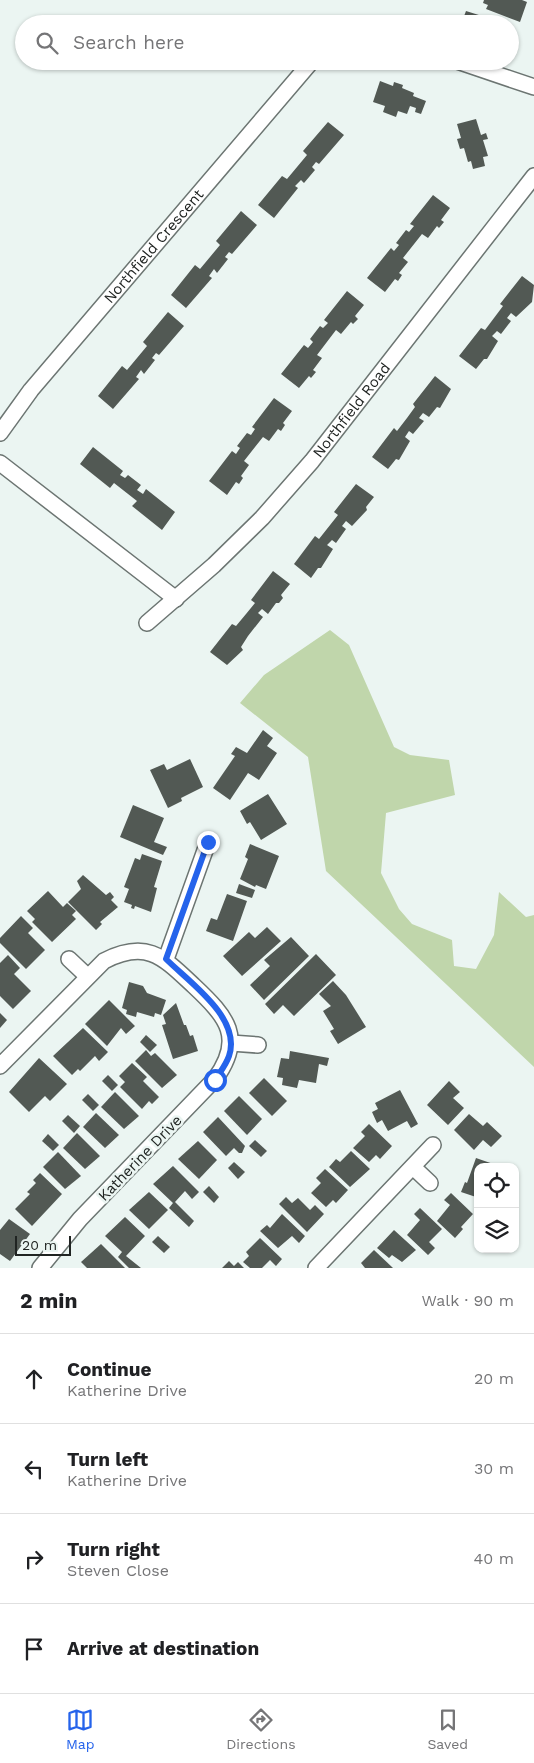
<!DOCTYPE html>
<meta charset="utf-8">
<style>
:root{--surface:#fff;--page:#f2f2f2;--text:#202124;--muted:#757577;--line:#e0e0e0;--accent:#2563eb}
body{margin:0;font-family:"Work Sans",sans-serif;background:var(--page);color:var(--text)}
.controls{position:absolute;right:15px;bottom:15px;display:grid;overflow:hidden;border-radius:10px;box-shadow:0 1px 4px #0004}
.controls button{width:45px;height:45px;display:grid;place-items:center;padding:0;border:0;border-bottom:1px solid var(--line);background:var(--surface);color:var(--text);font:25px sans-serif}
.scale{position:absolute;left:15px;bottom:12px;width:56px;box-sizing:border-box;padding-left:5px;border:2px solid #202422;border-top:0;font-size:14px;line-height:18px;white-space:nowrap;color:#202422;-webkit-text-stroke:4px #ebf5f2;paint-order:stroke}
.stop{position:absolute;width:15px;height:15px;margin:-11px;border:4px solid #2563eb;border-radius:50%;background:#fff}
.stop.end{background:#2563eb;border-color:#fff;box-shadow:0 1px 5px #0008}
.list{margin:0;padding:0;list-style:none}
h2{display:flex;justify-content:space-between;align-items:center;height:65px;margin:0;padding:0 20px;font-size:21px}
h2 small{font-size:16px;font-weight:400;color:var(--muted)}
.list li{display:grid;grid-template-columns:32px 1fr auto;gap:15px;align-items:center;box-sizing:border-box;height:90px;padding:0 20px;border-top:1px solid var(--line)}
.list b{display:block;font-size:19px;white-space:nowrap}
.list p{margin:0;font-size:16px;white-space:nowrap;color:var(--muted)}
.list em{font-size:16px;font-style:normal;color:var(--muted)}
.icon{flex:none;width:28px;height:28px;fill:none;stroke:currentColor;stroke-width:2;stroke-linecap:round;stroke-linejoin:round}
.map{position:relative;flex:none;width:534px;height:1268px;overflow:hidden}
.search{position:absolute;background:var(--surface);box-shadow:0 1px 4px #0004;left:15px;right:15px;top:15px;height:55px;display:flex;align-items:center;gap:12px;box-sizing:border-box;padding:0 18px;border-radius:28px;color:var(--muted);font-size:19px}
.sheet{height:425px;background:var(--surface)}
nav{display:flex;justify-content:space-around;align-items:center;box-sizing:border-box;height:70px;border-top:1px solid var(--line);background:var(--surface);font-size:14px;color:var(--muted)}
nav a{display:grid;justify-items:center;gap:2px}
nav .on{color:var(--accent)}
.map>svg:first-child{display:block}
.green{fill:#c0d6ab}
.building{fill:#525954}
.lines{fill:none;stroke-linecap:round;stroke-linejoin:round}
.street-casing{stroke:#6c7572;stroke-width:18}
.street{stroke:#fff;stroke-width:15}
.route{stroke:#2563eb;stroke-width:6}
.labels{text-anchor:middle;stroke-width:5;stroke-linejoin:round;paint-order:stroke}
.street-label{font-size:15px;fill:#202422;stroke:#ebf5f2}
</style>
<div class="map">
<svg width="534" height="1268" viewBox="0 0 534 1268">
<rect width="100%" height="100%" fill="#ebf5f2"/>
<path class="green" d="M330,630L349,645L394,747L410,755L449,760L455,795L386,813L381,873L399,909L412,924L452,940L454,966L476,969L494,935L499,892L526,917L534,915V1067L326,871L308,757L240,703L264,675Z"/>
<g class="building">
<path d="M484,0H522L527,2L520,22L486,9L488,5L483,3Z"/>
<path d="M466,11L482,16L479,24H461Z"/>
<path d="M380,81L393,86L394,82L403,85L402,88L414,93L413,96L426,101L421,114L415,112L416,108L410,106L407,114L398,111L396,117L383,112L385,106L373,102Z"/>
<path d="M476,119L481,135L486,133L488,139L483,140L488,156L483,157L485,166L473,169L471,161L468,162L464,148L460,149L457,139L461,138L457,124Z"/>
<path d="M328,122L344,135L319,164L316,162L312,167L315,170L304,183L301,180L295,186L298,188L274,218L258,205L282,176L287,179L307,155L303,151Z"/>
<path d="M433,195L450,208L441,220L444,222L439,228L437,226L428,238L422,234L403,258L408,262L399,273L402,275L398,281L395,279L385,292L367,278L391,248L394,251L399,245L396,243L406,230L409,232L414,226L410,224Z"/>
<path d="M241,211L257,225L232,254L229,252L225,257L228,259L217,273L214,269L209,276L212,278L186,308L171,295L195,265L200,269L220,245L216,241Z"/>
<path d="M522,276L534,285L532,302L516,317L511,313L507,318L511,321L501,334L497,331L492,336L498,341L487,359H484L476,369L459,356L481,328L485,330L503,306L500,304Z"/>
<path d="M347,291L364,305L355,316L358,319L353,324L351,322L341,334L336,330L317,355L322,358L313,370L316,372L311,378L309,376L299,388L281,374L304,345L308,348L313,342L310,339L320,326L323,328L328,323L324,320Z"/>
<path d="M168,312L184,326L159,355L156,353L152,358L155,360L144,374L141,370L136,377L139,379L113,409L98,396L122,366L127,370L147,346L143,342Z"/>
<path d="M435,376L451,389L440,408L437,407L429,417L423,413L419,418L424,421L413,434L409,431L405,437L410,441L399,460L396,459L388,469L372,457L394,428L397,431L407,418L415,407L413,404Z"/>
<path d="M274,398L292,411L283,423L285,425L281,431L278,429L269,441L263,437L244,461L249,465L241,476L243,478L239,484L236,482L227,495L209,481L232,451L236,454L240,448L237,446L247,433L251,435L255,429L252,427Z"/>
<path d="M93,447L123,471L120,475L125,478L128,475L141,485L137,490L143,494L146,489L175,512L162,530L132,506L137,501L114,483L110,488L80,464Z"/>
<path d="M356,484L374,497L366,507L367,510L352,526L346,521L342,526L346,529L336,543L332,540L327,545L333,549L321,568H318L311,578L294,564L315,536L319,539L338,515L334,512Z"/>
<path d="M273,571L290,584L281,595L283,598L279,603H276L268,614L262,609L258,613L263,617L248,636L241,647L243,650L227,665L210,652L232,624L236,626L246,614L255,603L251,600Z"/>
<path d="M263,730L273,738L267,746L277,753L259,780L248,773L230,800L213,788L235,756L231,754L236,747L247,753Z"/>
<path d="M190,759L203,787L181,798L182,801L168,808L150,770L164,764L167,770Z"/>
<path d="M268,794L287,824L261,840L250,822L247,824L240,811Z"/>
<path d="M133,805L164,818L154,842L167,847L163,855L120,837Z"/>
<path d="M250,844L279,856L266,889L256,885L255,887L240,879L248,859L245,857Z"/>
<path d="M142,854L162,861L154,887L157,888L151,912L135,906L134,909L131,908L132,905L124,902L129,889L124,887L135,858L140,860Z"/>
<path d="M83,875L106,895L110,892L114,897L111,900L118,907L100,922L102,924L96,930L68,902L81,889L77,881Z"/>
<path d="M239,884L255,890L252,898L236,893Z"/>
<path d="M48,891L63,907L67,903L76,911L72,915L76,919L52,942L32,922L35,919L27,911Z"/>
<path d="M227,894L247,901L233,941L206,931L211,918L217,920Z"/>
<path d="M21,916L33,928L28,933L45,950L26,969L0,943V938Z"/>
<path d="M267,927L281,941L242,976L223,956L249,932L255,938Z"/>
<path d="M291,937L309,956L264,1000L250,985L270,966L264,960Z"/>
<path d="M316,954L336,975L294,1016L283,1005L274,1014L265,1004Z"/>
<path d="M8,955L20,968L14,974L31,991L13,1009L0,996V963Z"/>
<path d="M333,981L346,995L366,1027L338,1044L330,1031L334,1029L323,1011L331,1006L319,994Z"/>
<path d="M129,982L143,986L147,993L166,1000L161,1015L155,1013L154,1017L137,1012L136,1017L126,1014L127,1010L122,1008Z"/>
<path d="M109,1000L135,1026L126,1034L121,1028L107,1046L85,1024Z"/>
<path d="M176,1003L184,1025H186L190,1036L193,1035L198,1051L173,1059L162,1025L166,1024L163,1015Z"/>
<path d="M0,1013L7,1020L0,1028Z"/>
<path d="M83,1028L108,1052L99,1061L95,1056L80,1071L78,1069L72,1075L53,1056Z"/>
<path d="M146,1035L157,1045L150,1052L140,1042Z"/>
<path d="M146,1050L151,1056L155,1053L177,1075L162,1088L135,1061Z"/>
<path d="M290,1051L329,1058L327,1066L319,1064L316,1083L299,1080L297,1088L282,1085L283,1078L277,1077L281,1058L289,1059Z"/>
<path d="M39,1058L67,1084L50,1101L45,1096L29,1112L9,1092Z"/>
<path d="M132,1063L147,1077L143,1081L159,1097L152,1104L149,1101L142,1109L120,1087L125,1082L119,1076Z"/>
<path d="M108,1075L118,1085L112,1091L102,1081Z"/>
<path d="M264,1078L287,1101L272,1116L249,1093Z"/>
<path d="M449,1081L460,1092L453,1098L464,1108L448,1125L427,1105Z"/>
<path d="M400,1090L418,1124L411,1128L407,1121L388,1131L382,1120L377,1123L372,1112L378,1109L375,1103Z"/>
<path d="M115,1092L139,1116L124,1129L101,1107Z"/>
<path d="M88,1094L99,1105L93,1111L82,1100Z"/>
<path d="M239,1096L262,1119L247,1135L224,1111Z"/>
<path d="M96,1113L119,1135L105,1148L83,1127Z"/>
<path d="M469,1114L483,1126L487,1122L502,1136L491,1147L483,1140L474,1150L454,1130Z"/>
<path d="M68,1115L80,1126L74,1133L62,1121Z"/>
<path d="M218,1117L245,1146L242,1153H239L234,1148L226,1156L203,1132Z"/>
<path d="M369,1124L392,1146L380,1159L376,1155L369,1162L353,1148L365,1136L361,1132Z"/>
<path d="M77,1133L100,1156L85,1169L63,1148Z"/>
<path d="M48,1134L59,1145L53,1151L42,1141Z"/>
<path d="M255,1140L267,1151L261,1157L249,1146Z"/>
<path d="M198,1141L217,1160L199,1179L178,1159Z"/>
<path d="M351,1151L370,1169L350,1187L329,1167L336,1159L340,1162Z"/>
<path d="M58,1152L81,1176L65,1189L43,1167Z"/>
<path d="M476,1158L499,1166L478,1167L476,1197L461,1192L465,1182L467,1183Z"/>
<path d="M234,1162L245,1172L238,1179L228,1168Z"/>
<path d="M173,1166L199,1192L192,1199L185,1191L175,1202L194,1221L189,1227L169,1208L173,1203L153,1184Z"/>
<path d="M325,1169L348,1190L336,1203L333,1200L326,1207L311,1193L321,1183L316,1178Z"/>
<path d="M40,1173L62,1194L32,1226L15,1209L30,1194L27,1192L36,1183L33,1180Z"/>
<path d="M209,1186L219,1197L214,1203L203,1192Z"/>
<path d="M149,1192L168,1210L149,1229L129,1210Z"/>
<path d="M451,1193L473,1214L461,1227L463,1229L455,1238L437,1221L450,1205L444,1200Z"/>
<path d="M286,1197L292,1203L298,1198L310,1210L315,1205L324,1214L307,1232L279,1204Z"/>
<path d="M420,1208L442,1229L429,1242L435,1248L428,1255L407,1235L420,1220L414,1214Z"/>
<path d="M282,1214L305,1236L299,1243L292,1236L278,1248L260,1231L267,1225L270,1228Z"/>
<path d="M125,1217L145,1236L126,1256L141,1268H129L118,1257L122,1252L105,1236Z"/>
<path d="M9,1219L30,1234L10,1261L0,1254V1230Z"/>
<path d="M394,1230L416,1250L402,1262L392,1255L389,1258L377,1248Z"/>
<path d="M158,1236L170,1247L164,1253L152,1242Z"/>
<path d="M260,1238L282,1259L276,1266L270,1260L262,1268H250L243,1262L249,1256L246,1252Z"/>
<path d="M101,1244L125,1268H87L81,1262Z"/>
<path d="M374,1250L393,1268H365L361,1263Z"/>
<path d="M229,1261L234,1266L238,1262L244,1268H222Z"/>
</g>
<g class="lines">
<defs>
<g id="street">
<path d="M457,61L534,87"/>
<path id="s1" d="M0,433L31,390L312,61"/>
<path d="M0,463L176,599"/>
<path id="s2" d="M147,623L214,565L262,518L312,461L534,176"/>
<path d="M69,959L87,976"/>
<path d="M166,959L208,842"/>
<path d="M231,1043L258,1045"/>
<path d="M0,1066L104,961C147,939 163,957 194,986C227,1017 245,1038 215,1079L80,1219L40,1268"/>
<path d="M413,1167L430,1183"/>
<path d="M316,1268L433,1145"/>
</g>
</defs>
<use href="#street" class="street-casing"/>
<use href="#street" class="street"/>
</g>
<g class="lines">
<path class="route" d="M208,842L166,959C189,982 242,1018 229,1056C226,1065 220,1072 215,1080"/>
</g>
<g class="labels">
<g class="street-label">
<text dy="5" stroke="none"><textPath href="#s1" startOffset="242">Northfield Crescent</textPath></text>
<text dy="5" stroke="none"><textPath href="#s2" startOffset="296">Northfield Road</textPath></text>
<text transform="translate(140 1158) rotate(-46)" y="5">Katherine Drive</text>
</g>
</g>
</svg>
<div class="controls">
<button><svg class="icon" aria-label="locate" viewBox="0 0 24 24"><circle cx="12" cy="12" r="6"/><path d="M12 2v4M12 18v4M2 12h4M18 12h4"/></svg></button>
<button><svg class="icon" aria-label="layers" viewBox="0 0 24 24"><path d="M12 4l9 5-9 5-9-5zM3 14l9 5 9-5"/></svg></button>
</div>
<div class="scale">20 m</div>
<div class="stop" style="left:215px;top:1080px"></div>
<div class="stop end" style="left:208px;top:842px"></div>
<div class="search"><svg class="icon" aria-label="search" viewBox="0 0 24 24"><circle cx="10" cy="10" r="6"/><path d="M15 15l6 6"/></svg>Search here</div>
</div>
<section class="sheet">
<h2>2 min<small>Walk · 90 m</small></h2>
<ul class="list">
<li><svg class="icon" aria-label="ahead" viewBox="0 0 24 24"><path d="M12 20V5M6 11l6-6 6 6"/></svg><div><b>Continue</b><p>Katherine Drive</p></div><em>20 m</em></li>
<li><svg class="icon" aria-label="left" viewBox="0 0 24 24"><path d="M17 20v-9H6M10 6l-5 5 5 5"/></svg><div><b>Turn left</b><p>Katherine Drive</p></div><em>30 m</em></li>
<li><svg class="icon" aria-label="right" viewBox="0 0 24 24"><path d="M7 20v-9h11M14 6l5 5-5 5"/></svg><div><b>Turn right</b><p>Steven Close</p></div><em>40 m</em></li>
<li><svg class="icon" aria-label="arrive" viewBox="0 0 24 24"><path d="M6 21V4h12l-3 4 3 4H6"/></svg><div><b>Arrive at destination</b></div></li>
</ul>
</section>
<nav>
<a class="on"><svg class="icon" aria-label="map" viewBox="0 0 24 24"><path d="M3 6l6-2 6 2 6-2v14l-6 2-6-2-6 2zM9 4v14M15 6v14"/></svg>Map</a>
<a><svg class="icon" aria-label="directions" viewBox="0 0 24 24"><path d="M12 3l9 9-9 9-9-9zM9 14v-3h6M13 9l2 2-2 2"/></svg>Directions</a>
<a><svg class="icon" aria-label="saved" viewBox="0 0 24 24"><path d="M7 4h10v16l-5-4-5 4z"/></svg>Saved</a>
</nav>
